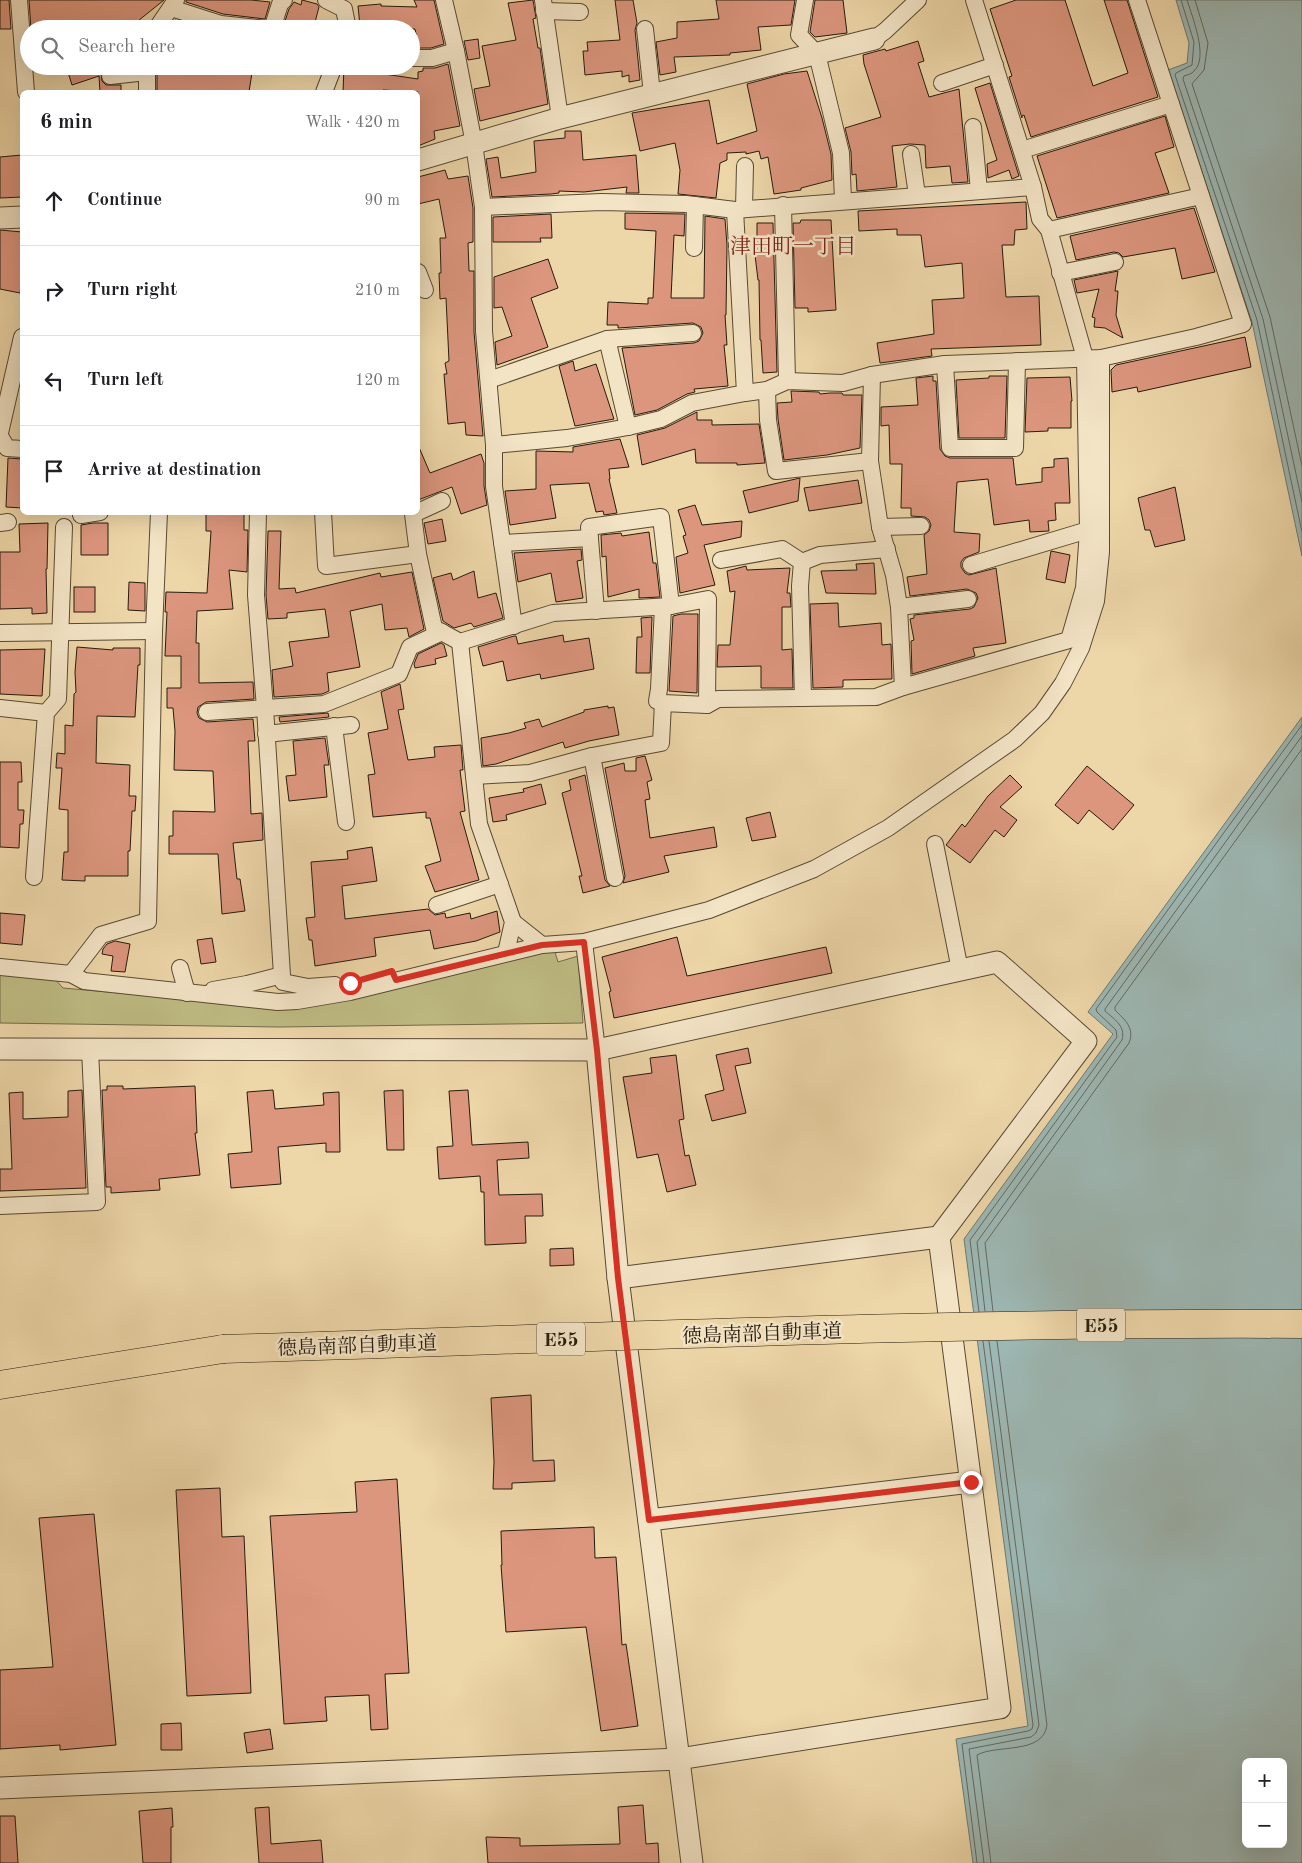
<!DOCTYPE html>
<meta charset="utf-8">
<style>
:root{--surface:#fff;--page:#f6f6f6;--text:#202124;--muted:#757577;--line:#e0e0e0}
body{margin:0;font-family:"Old Standard TT","Noto Serif JP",serif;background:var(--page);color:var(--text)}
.controls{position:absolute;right:15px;bottom:15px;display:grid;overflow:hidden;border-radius:8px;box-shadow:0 5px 20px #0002}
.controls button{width:45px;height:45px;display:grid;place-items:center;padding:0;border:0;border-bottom:1px solid var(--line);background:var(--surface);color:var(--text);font:25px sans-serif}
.stop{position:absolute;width:15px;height:15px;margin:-11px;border:4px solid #d93025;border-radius:50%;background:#fff}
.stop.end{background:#d93025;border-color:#fff;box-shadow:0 1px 5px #0008}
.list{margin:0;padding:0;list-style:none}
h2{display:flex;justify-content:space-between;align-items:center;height:65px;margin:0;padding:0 20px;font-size:21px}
h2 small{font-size:16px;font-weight:400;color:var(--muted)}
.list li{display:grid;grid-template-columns:32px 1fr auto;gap:15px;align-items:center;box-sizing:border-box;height:90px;padding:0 20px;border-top:1px solid var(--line)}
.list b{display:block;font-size:19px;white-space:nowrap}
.list em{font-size:16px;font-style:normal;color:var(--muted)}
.icon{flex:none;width:28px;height:28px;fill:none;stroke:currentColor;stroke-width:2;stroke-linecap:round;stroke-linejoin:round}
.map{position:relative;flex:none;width:1302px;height:1863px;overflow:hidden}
.search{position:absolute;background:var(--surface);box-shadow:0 5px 20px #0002;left:20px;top:20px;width:400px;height:55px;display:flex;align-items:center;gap:12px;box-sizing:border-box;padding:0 18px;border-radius:28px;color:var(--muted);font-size:19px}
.panel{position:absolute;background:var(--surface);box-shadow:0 5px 20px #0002;left:20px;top:90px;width:400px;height:425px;border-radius:8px}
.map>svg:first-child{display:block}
.green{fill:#bebc83;stroke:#726c48}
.water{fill:#9db7b3;stroke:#6d7971;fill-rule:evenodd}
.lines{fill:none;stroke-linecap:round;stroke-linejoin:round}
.shore{stroke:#626960;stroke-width:1}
.building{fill:#dc967e;stroke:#261b0d}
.minor-casing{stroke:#584a34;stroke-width:18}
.tertiary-casing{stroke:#584a34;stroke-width:23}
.motorway-casing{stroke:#261b0d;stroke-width:29}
.minor{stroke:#f3e4c6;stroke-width:16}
.tertiary{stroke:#f3e4c6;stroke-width:21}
.motorway{stroke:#edd6a8;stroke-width:28}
.motorway-bridge-casing{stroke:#261b0d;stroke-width:29;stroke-linecap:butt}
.motorway-bridge{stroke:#edd6a8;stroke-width:28}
.route{stroke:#d93025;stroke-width:6}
.labels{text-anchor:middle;stroke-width:5;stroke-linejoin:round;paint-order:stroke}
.shield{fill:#f3e4c6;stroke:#645744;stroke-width:1}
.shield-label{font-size:19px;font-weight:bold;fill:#261b0d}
.street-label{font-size:20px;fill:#261b0d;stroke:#f3e4c6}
.neighbourhood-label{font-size:21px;fill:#7a1f14;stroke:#f3e4c6}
</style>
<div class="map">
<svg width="1302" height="1863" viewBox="0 0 1302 1863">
<rect width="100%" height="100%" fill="#edd6a8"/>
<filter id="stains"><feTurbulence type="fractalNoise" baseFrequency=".004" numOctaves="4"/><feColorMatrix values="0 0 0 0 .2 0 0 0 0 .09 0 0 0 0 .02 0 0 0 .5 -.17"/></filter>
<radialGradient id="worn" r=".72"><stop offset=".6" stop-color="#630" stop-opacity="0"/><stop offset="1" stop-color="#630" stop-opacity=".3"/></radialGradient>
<path class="green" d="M554,949L558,962L578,956L583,1023L279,1027L0,1023V973L55,979L63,988L288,1008Z"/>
<g class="water">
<path d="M1176,0H1302V556L1252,322L1168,70L1187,63L1189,43Z"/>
<path d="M1302,717V1863H973L956,1739L1028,1726L964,1239L1113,1034L1088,1012ZM1246,1762H1283V1844H1246Z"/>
</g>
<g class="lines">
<g class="shore">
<path d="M1181,0L1194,42L1192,65L1176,73L1175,75L1257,320L1302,532"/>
<path d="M1187,0C1192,16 1209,58 1194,71C1192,74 1187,75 1184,76L1183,79L1263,319L1302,502"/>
<path d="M1195,0L1208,43L1204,70L1192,84L1270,317L1302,466"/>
<path d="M985,1311L977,1242L1122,1040C1126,1026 1114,1019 1105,1011V1009L1302,736"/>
<path d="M993,1311L985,1243L1129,1043C1135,1028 1125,1020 1115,1010V1007L1302,749"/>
<path d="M979,1312L970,1240L1117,1037L1116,1030L1097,1012L1096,1009L1302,725"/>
<path d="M977,1863L962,1744L1028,1731L1032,1729L1033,1725L983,1341"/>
<path d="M984,1863L969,1749L1031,1737L1036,1733L1039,1725L989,1341"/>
<path d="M991,1863L977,1755C997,1744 1043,1755 1047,1725L997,1341"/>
</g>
</g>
<g class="building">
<path d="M0,0H9L11,29H0Z"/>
<path d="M29,0H164L128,29H102L99,23L60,26L61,29H31Z"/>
<path d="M186,0H251L270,2L265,19L223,14L186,2Z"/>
<path d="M302,0L317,4L319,7L314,26L285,21L289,9L294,2L301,5Z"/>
<path d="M414,0H434L444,44L431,48H419L415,29H362V26H360L358,6L381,4V6L417,7Z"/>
<path d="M533,0L536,18L533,19L538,48H540L548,104L480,121L474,89L490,86L482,46L516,40L508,3Z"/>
<path d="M615,0H633L637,23L635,30L640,80L629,82V75L622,77V71L585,75L583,51H588L587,42L620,40Z"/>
<path d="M716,0H795L791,25L758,27L761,50L730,53V55L674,57L676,72L660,75L656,42L677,38V22L719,19Z"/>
<path d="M815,0H843L847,33L815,37L810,32Z"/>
<path d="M1016,0H1065L1093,86L1128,73L1104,0H1127L1158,97L1031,137L1024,115L1022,116V118L1009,77L1012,76L990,9Z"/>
<path d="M175,20L203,29H169Z"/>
<path d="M478,39L480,58L468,60L464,41Z"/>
<path d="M918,41L924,61L918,63L929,97L959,89L968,182L952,183L950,166L926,168L925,145L910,144L892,146L897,187L857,191L856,174L852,175L851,152L845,128L881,117L864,64L863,55L885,49L886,51Z"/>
<path d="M448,64L460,126L434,131L435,139L418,146V92L383,90V92H343L344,66H384V74L418,79V72L423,71V68H435Z"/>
<path d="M66,66H108L101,72L102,81L106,85H121V92H100L99,76L72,85Z"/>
<path d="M191,66H253L249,92H157V69H175Z"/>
<path d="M807,71L822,118L831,154L832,180L801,188V190L774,194L768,157L761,159L759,151L746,154V152L727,153V160L720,163L716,198L678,194L680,170L675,143L640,151L632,113L709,100L717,144L757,131L747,84L784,74Z"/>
<path d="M990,83L1019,176L1012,179L1009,170L988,178L987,164L997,160L975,88Z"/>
<path d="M1165,116L1174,147L1155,153L1169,193L1057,218L1037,156Z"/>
<path d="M565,131H581L583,160L636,155L639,193H626L627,187L584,192L559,191V193L551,194L492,197L486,159L498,157L501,178L536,172L534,141L565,138Z"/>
<path d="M22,155V197L0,198V157Z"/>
<path d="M445,170L448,179L468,176L473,208V242L468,243L469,271H474V332L483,436L466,435L465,422L448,424L444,374H447L445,363L449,361L446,298L440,299L439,273H441L440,238H446L439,199L418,204V177Z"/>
<path d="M1026,202L1027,229L1015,230L1014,245H1002L1006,297L1039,296L1041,345L931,349L932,356L880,363L877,343L934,334L932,300L964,298L962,263L925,267L921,235H897V229L859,231L858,211Z"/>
<path d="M1194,208L1215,272L1182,279L1175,248L1123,257L1119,253L1114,252L1076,260L1070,236Z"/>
<path d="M625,213L685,214L684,236L674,235L671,298H704L705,216L725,219L727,245L726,315H725L727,345H724L728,386L694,389L695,392L687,394L657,410L635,415L622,348L694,343L699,341L703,333L701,327L693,323L618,328V325H607L608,302L648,304V298H653L656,231L625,229Z"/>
<path d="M551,214L552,238H540L541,242H493V217Z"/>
<path d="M801,220H831L836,310L808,312V308H795L793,223H800Z"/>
<path d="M757,223H773L777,372L763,373L761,340H760L759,280H758L755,255H757Z"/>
<path d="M0,230L22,232V280L20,293L0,289Z"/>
<path d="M548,259L558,288L531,298L548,347L497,365L495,342L512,336L502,307L494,308V277Z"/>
<path d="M1118,271L1115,291H1118L1116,315L1123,338L1105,328L1094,327L1095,318L1092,317L1099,289L1077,293L1074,280Z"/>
<path d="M1245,337L1251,367L1138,392L1137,387L1112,392L1111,370L1116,365Z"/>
<path d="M573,361L575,371L596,364L614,419L575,426L559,366Z"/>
<path d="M933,376V381H936L940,449L945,456L950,458H1013L1016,485L1042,482V468L1054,467V459L1068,458L1070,503H1055L1056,520L1048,521L1049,531L1030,532L1029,520L994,525L988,479L957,482L954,532L980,534L979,552L964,558L961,562V567L965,573L969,575L996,568L1006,643L973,648L975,656L912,674L911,641L914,640L910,619L914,618V615L970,609L974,607L978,598L976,593L967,589L910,596L907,577L927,574L924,535L929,531L931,525L929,520L925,517L911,516V508H901L902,464H890L889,425L881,426V407L918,405L916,378Z"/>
<path d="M989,376H1007L1005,438H959L956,380L989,378Z"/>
<path d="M1070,377L1072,401H1071V428H1048V431L1025,432L1027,378Z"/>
<path d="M791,391L819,392L820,394L830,393H842L843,395H862L860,448L827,455L784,460L778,419L777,403L792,402Z"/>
<path d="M697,412V420H712V425L759,424L765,463L737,465V463H696L695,449L642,465L637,435L665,428Z"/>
<path d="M620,439L629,467L609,469L610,479H609L617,513L604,515L603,511L596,512L589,483L550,485L556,518L510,525L505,491L536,489V451L573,452V447Z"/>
<path d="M418,445L430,473L481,454L484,463V486L487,505L461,514L452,487L418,500Z"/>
<path d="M8,458L22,459V508L6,507Z"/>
<path d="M800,478L798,501L749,513L743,491Z"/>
<path d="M858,480L862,503L809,511L804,488Z"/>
<path d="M1175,487L1185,540L1155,547L1150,530H1145L1138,498Z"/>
<path d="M695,505L702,525L742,521L741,537L704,545L715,585L680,593L676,557L688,553L683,536L686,535L678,510Z"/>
<path d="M206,512H244V530H248L247,572L229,570L233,609L197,611L196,643H199V683L253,682L254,699L206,702L198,707L197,713L199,718L207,722L253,719L255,741H248L251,814L262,813L263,840L233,843L237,879H240L245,911L222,914L218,854H169V836H173V811L215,812L213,771L174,770L175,731L173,708H167V688H181V656H165L167,612H165L166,592L207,593L211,531H206Z"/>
<path d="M442,519L446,541L428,544L424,523Z"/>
<path d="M48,523L47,569H46L47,613L32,614V608L0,609V552H20L19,524Z"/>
<path d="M93,523H108V555H81V525Z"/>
<path d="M268,531H281L279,589L295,588L296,593L380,573L381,577L412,572L424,629L409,637L407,628L385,630L382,604L350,611L360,667L327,673L329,691L322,694L274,697L272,670L293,666L289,642L329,637L325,609L287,613V618L268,619L266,595Z"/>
<path d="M649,532L653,563H656L660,597L639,598V589L608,597L606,556L602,557L601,535L621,533L622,536Z"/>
<path d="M581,549L582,560L577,561L583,598L556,602L551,573L518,582L514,553Z"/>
<path d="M1051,551L1070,555L1065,583L1046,579Z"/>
<path d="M874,563L876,594L826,593L821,571L857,570L856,564Z"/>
<path d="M746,566L747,570L790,568L787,593H790L791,607H782V650L792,649L793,688H761V666L717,667L718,645H730L735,591L730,592L727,571Z"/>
<path d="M474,571L478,598L496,593L503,618L474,627L471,623L454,628L443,621L433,578L451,573L453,580Z"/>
<path d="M129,582L145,583V611L128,610Z"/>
<rect x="74" y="587" width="21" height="25"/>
<path d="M838,603L839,627L881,623L882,645L891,644L892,679L843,680V687L813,688L810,604Z"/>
<path d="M681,614H698L697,693L669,691L673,616Z"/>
<path d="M652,617L650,673H636L637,637H642L641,618Z"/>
<path d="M563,635L564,642L589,638L594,669L541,679L540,674L507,681L503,661L483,666L478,647L514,636H516L518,644Z"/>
<path d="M441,643L444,645L447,656L435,659L436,664L415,668L414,664L418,654Z"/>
<path d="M77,647L113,650V648H140V665H138L135,717L97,716L96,763L130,765L129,796H136L135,811H132L130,851H128V876H85V881L62,880L64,852H68V810L59,809L62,768H56L57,753L65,754V725L73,726L74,694L76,692L75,672Z"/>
<path d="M45,649L42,696L0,694V650Z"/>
<path d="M400,684L404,709L398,710L408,760L435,757L434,747L461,745L463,770H460L465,811L460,812L479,880L435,892L425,866L441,861L430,818H426V812L373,817L368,775L375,774L368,733L388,729L381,692Z"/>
<path d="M608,706V708L614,707L619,735L589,741L565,748L563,742L496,764L483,766L481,738L509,733L526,728L524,723L539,719L542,727L584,712V710Z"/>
<path d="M328,713L329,717L280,722L279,717Z"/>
<path d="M325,738L329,765H324L327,797L289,801L286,776L296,775L293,741Z"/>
<path d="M645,756L652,780L647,782L650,799L645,800L650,838L714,827L717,847L664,856L669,872L623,883L625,876L605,768L624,763L625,771H636V758Z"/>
<path d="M0,762H21L22,782H18V810H24L23,824H20L19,848L0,847Z"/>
<path d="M1087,766L1134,805L1113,830L1089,810L1078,824L1055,805Z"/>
<path d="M585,775L605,880L610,886L583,893L579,876H582L562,793L571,790L569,780Z"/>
<path d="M1010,775L1022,787L1000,807L1017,820L1004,837L995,830L970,863L946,845L962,824L965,827L988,796Z"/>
<path d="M541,784L546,804L506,815L507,820L493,822L489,798L524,792L523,789Z"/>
<path d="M770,812L776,837L752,841L746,818Z"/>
<path d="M372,847L377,881L342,886L345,919L428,909L435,915L445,913L446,918L470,913L471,919L497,911L500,932L476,941L434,949L430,930L374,938L376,956L315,966L312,940H309L306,918L315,917L311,862L348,859L347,851Z"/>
<path d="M0,913L25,915L22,945L0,943Z"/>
<path d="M677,937L687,976L826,947L832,973L614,1018L609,992L611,991L602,957Z"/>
<path d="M212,938L216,962L201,964L197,940Z"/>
<path d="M115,941L130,944L125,972L111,971L113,956L102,954L103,949L107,944Z"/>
<path d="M748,1048L751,1063L735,1066L746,1113L712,1121L705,1095L724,1090L716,1055Z"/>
<path d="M676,1055L684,1119L679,1120L685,1156L689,1155L696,1185L667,1192L658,1154L637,1158L623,1077L652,1073L650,1058Z"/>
<path d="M107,1086H123V1089L195,1086L197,1133H195L200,1175L159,1179L160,1190L111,1193V1187H106L102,1090H107Z"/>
<path d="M82,1090L86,1188L0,1191V1169H12L9,1093L23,1092V1119L68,1117V1091Z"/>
<path d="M273,1090L275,1109L324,1105L323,1093L339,1092L340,1152H326V1143L278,1147L281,1184L231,1188L228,1154L252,1152L247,1092Z"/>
<path d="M403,1090L404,1150H387L384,1091Z"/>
<path d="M468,1090L472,1145L528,1142L529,1158L497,1160L499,1195L542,1194L543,1216H525L526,1243L485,1245L484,1192H481L480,1176L439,1179L437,1147L453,1146L449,1091Z"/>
<path d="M573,1248L574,1265L550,1266V1249Z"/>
<path d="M531,1395L533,1461L554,1460L555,1481L512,1483V1489H493L494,1462L491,1398Z"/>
<path d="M397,1479L409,1673L385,1674L388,1729L371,1730L369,1695L325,1697L327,1721L284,1724L270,1516L357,1512L355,1482Z"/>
<path d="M220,1488L222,1537L244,1536L251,1693L187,1696L176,1490Z"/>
<path d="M94,1514L116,1745L60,1750V1745L0,1749V1670L53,1667L39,1518Z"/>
<path d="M594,1527L595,1558L616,1557L622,1645L626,1644L638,1726L601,1731L586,1627L506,1632L501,1565H502L501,1531Z"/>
<path d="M181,1723L182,1750H161V1724Z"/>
<path d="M270,1729L273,1749L247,1753L244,1733Z"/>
<path d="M643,1805L646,1844L658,1843L659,1863H488L486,1837L520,1838V1846L620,1844L618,1807Z"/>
<path d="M269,1807L271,1844L321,1840L323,1863H259L255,1808Z"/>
<path d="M172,1808L173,1827H171V1863H143L139,1811Z"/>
<path d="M0,1816H15L18,1863H0Z"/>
</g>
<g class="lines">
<defs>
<g id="minor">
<path d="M19,0L26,92"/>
<path d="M326,0L344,9L348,29"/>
<path d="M444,0L456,51L474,144L483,207L484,331L494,445V486L514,626"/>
<path d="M543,0L560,118"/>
<path d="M805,0L799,35L817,54L841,153L843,200"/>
<path d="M171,8L221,24L266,29"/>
<path d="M544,11L580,12"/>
<path d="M156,29L176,0"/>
<path d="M272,29L280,4L284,0"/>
<path d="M645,29L652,94"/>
<path d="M874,39L885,31L918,0"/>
<path d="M411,58H432L456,51"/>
<path d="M147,66V92"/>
<path d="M110,76L147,72"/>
<path d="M942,83L995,65"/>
<path d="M324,92L334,66"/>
<path d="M973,127L979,191"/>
<path d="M1022,150L1171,104"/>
<path d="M911,154L917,195"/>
<path d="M783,205L787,381"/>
<path d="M483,207L601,202L686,204L735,210L1033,187"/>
<path d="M744,209L745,166"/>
<path d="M1049,230L1201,196"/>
<path d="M694,248L695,205"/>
<path d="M418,272L425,290"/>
<path d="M1060,273L1115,262"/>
<path d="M607,339L628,427"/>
<path d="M945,364L950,448H1015L1017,361"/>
<path d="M872,375L870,461L880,527L894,575L899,607L903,687"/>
<path d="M489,380L607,339L693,333"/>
<path d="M767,390L768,420L776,471L870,461"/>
<path d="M745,393L767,390L787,381L843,383L872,375L945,364L1101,358L1196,337L1243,324L1137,0"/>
<path d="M0,433L22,337"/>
<path d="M0,436L7,448L22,449"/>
<path d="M494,445L567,438L628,427L661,419L692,403L745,393L735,210"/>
<path d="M323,512L326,566L418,554"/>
<path d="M417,512L413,514L418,554L434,628L460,642L553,613L671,606L708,599L707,705"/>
<path d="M418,512L442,501"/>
<path d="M81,515L100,512"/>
<path d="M0,523L8,522"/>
<path d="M880,527L921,526"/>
<path d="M502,543L590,538"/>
<path d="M721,560L782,549L802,562L800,586L803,698"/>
<path d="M802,562L820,555L887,549"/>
<path d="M971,565L1088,530"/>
<path d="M899,607L968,599"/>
<path d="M596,611L589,527L661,517L671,606"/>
<path d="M0,633L154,631"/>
<path d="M460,642L479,824L513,922L506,953"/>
<path d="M663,703L657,701L659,689L663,607"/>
<path d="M0,708L46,713"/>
<path d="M207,712L324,704L399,674L410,647L442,632"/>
<path d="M334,726L346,822"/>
<path d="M266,734L351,725"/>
<path d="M592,756L615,878"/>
<path d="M474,776L530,773L592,756L661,743L663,703L707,705L718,699L876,697L903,687L1069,640L1084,588L1088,530L1085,358L1049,230L1040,219L1033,187L974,0"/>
<path d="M935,844L960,970"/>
<path d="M34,877L46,713L58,699L64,527"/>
<path d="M437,905L500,884"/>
<path d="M513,922L542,945"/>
<path d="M584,942L597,1050"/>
<path d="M0,967L71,974L84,981L278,1002L297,1001L350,992L542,945L584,942L709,910L814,869L888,828L1015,739L1042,713L1063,683L1081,648L1096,601L1101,552V358"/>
<path d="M180,968L187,993"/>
<path d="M71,974L101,935L148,921L154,631L159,512"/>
<path d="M283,982L308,987L335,985"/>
<path d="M213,990L247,984L282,975L265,708L256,595L258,512"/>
<path d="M0,1206L97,1202L90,1049"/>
</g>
<g id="tertiary">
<path d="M418,160L560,118L874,39"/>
<path d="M0,218L22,217"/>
<path d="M0,1049L597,1050L618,1278L692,1863"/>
<path d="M618,1278L939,1237"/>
<path d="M649,1520L971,1482"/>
<path d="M0,1788L679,1759L1000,1708L939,1237L1086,1041L997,962L597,1050"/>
</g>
<path id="motorway" d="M0,1385L223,1349"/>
</defs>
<use href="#minor" class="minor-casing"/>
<use href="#tertiary" class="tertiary-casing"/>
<use href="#motorway" class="motorway-casing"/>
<use href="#minor" class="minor"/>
<use href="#tertiary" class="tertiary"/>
<use href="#motorway" class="motorway"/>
<defs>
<path id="motorway-bridge" d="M223,1349C582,1338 942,1322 1302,1324"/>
</defs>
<use href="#motorway-bridge" class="motorway-bridge-casing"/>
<use href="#motorway-bridge" class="motorway-bridge"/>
</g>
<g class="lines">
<path class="route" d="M350,983L392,971L396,980L542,945L584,942L597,1050L618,1278L649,1520L971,1482"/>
</g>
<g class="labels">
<g class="shield">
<rect x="1077" y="1308.5" width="48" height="33" rx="4"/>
<rect x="537" y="1322.5" width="48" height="33" rx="4"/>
</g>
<g class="shield-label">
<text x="1101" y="1332">E55</text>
<text x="561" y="1346">E55</text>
</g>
<g class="street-label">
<text transform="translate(762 1333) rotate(-2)" y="7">徳島南部自動車道</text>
<text transform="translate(357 1345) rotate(-2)" y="7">徳島南部自動車道</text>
</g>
<g class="neighbourhood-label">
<text x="793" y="253">津田町一丁目</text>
</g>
</g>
<rect width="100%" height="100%" filter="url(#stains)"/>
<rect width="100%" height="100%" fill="url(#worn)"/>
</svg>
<div class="controls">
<button>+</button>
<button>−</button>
</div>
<div class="stop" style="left:350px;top:983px"></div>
<div class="stop end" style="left:971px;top:1482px"></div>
<div class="search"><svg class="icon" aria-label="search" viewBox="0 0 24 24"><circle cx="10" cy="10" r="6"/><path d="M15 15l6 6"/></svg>Search here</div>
<section class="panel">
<h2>6 min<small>Walk · 420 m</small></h2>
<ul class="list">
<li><svg class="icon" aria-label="ahead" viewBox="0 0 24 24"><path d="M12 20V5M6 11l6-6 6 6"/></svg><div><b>Continue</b></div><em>90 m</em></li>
<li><svg class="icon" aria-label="right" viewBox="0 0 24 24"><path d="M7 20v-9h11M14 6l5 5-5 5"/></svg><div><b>Turn right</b></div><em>210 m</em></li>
<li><svg class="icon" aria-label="left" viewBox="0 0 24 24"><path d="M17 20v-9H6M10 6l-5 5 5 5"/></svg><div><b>Turn left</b></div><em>120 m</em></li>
<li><svg class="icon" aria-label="arrive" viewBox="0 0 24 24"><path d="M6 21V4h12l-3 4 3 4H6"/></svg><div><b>Arrive at destination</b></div></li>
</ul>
</section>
</div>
